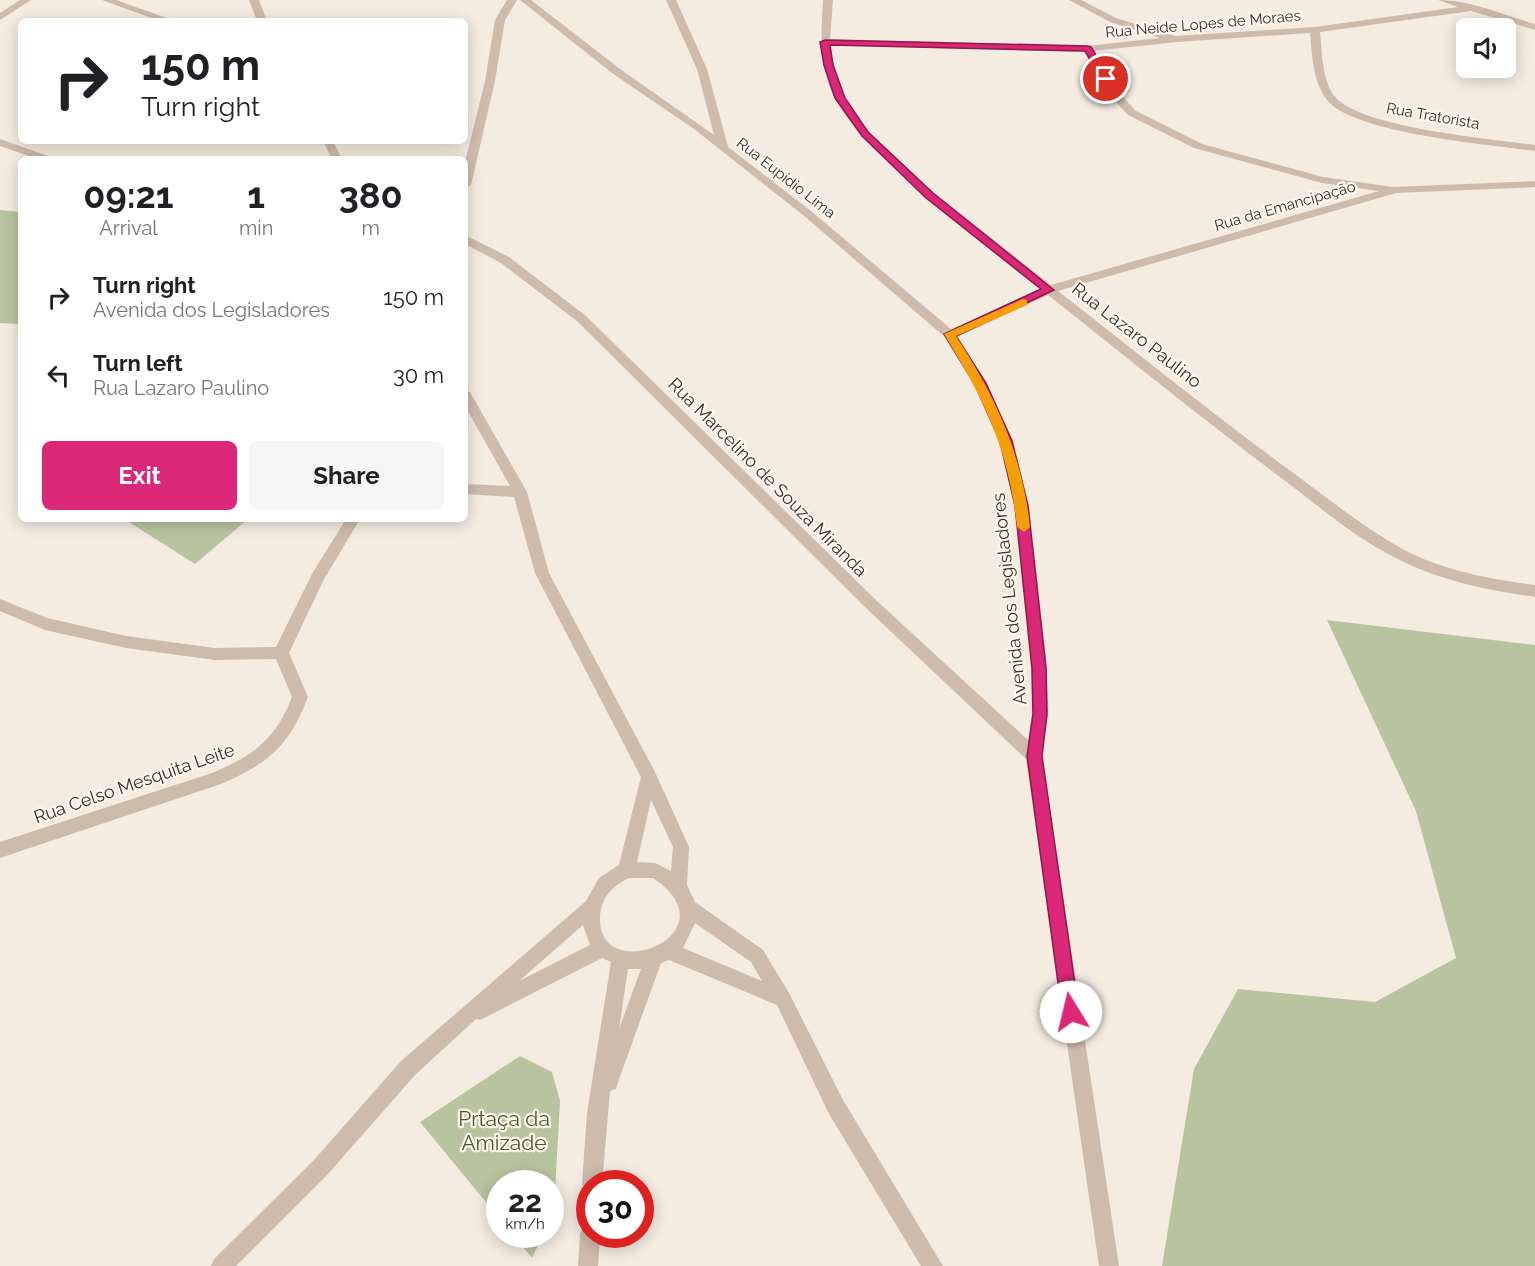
<!DOCTYPE html>
<html lang="en">
<head>
<meta charset="utf-8">
<style>
	body { margin:0; font-family:Raleway,sans-serif; background:#f6f6f6; color:#202124; height:100vh; display:flex; flex-direction:column; font-size:22px; white-space:nowrap }
	* { box-sizing:border-box; margin:0 }
	p { font-size:20px; color:#757577 }
	.icon { flex:none; width:33px; height:33px; fill:none; stroke:currentColor; stroke-width:2; stroke-linecap:round; stroke-linejoin:round }
	.map { position:relative; flex:1; overflow:hidden }
	.drawer { position:absolute; left:18px; top:156px; width:450px; height:366px; display:flex; flex-direction:column; background:#fff; border-radius:9px; box-shadow:0 3px 15px #0003 }
	.drawer>* { flex:none }
	.guide { position:absolute; left:18px; top:18px; width:450px; height:126px; border-radius:9px; box-shadow:0 3px 15px #0003; background:#fff; color:#202124; overflow:hidden }
	.buttons { position:absolute; left:1456px; top:18px; display:grid; gap:12px }
	.buttons a { display:grid; place-items:center; width:60px; height:60px; border-radius:9px; background:#fff; box-shadow:0 3px 15px #0003; font-size:30px }
	.speed { position:absolute; left:486px; top:1170px; display:flex; gap:12px; font-size:30px; font-weight:700; text-align:center }
	.speed>* { display:grid; place-content:center; width:78px; height:78px; border-radius:50%; background:#fff; box-shadow:0 3px 15px #0003; line-height:1 }
	.speed small { font-size:15px; font-weight:400 }
	.speed .limit { border:9px solid #d22; background:#fff; color:#111 }
	.pin { position:absolute; display:grid; place-items:center; width:51px; height:51px; color:#fff; margin:-26px; border:3px solid #fff; border-radius:50%; box-shadow:0 2px 6px #0007 }
	.me { position:absolute; width:66px; margin:-33px; rotate:351deg; stroke-linejoin:round; filter:drop-shadow(0 0 4px #0008) }
	.turn { display:flex; align-items:center; gap:21px; height:126px; padding:0 24px; font-size:27px }
	.turn .icon { width:78px; height:78px; stroke-width:2.5 }
	.turn b { display:block; font-size:42px; line-height:51px }
	.eta { display:flex; justify-content:space-evenly; align-items:center; height:102px; text-align:center }
	.eta b { font-size:36px; font-weight:700; line-height:42px }
	.primary-button { display:flex; gap:12px; margin-top:auto; padding:12px 24px }
	.primary-button a { flex:1; height:69px; border-radius:9px; background:#db2777; color:#fff; font-size:24px; font-weight:700; line-height:69px; text-align:center }
	.primary-button a+a { background:#f6f6f6; color:#202124 }
	ul { padding:0; list-style:none }
	li { display:flex; align-items:center; gap:18px; height:78px; padding:0 24px }
	li div { flex:1 }
	li b { display:block; font-size:22px }
	li em { font-style:normal }
	.map>svg:first-child { display:block }
	.green { fill:#b8c4a0 }
	.lines { fill:none; stroke-linecap:round; stroke-linejoin:round }
	.street { fill:#cdbbac; fill-rule:evenodd }
	.route { fill:#db2777; stroke:#8e194d; stroke-width:1.5 }
	.slow { fill:#f59e0b }
	.labels { text-anchor:middle; dominant-baseline:central; stroke-width:4.5; stroke-linejoin:round; paint-order:stroke }
	.far-street-label { font-size:15px; fill:#3b302b; stroke:#fbf5ee }
	.street-label { font-size:18px; fill:#3b302b; stroke:#fbf5ee }
	.near-park-label { font-size:21px; fill:#4a5a2e; stroke:#fbf5ee }
</style>
</head>
<body>
<div class="map">
<svg width="1535" height="1266" viewBox="0 0 1535 1266">
	<rect width="100%" height="100%" fill="#f4ebe1"/>
	<!-- green -->
	<g class="green">
		<polygon points="0,210 21,212 21,324 0,323"/>
		<polygon points="124,519 248,519 195,564"/>
		<polygon points="1327,620 1535,645 1535,1266 1162,1266 1194,1069 1238,989 1375,1002 1456,958 1416,811"/>
		<polygon points="520,1056 552,1072 560,1101 554,1210 551,1217 550,1184 500,1184 499,1218 420,1122"/>
		<polygon points="513,1235 543,1235 532,1258"/>
	</g>
	<g class="lines">
		<!-- street -->
		<g class="street">
			<polygon points="20,0 31,0 0,20 0,13"/>
			<polygon points="102,0 116,0 175,21 160,21"/>
			<polygon points="249,0 259,0 267,21 257,21"/>
			<polygon points="507,0 517,0 505,20 495,81 471,185 465,188 465,162 485,81 495,20"/>
			<path d="M520 0H531L620 69 714 135 697 69 666 0H676L707 69 728 147 811 211 951 329 1040 289C991 250 941 211 895 168 873 147 850 126 835 99 819 68 821 34 823 0H833L830 39 1087 46 1160 38 1110 22 1069 0H1081L1116 18 1175 36 1315 27 1458 7 1438 0C1471 0 1503 15 1535 24V30L1471 11 1320 32C1322 51 1322 83 1336 98 1365 128 1491 139 1535 145V151C1492 145 1352 133 1327 100 1313 82 1312 55 1310 33L1177 42 1093 51 1121 95 1136 111 1202 144 1323 177 1393 187 1535 181V187L1396 193 1058 291C1135 351 1210 412 1288 469 1326 497 1363 527 1404 550 1445 571 1490 579 1535 585V597C1487 590 1440 581 1396 558 1355 538 1320 507 1284 480 1204 420 1126 357 1048 295L957 337 986 383 1013 441 1029 506 1047 668 1048 714 1042 756 1119 1266H1099L1026 759 867 609 578 322 501 263 465 244V235L509 257 586 316 877 601 1028 740 1032 714 1031 668 1015 506 999 441 974 383 946 338 803 215 694 129 612 73ZM830 45 1084 52 1113 99 1128 115 1194 148 1322 183 1379 191 1051 285 934 193 869 132 845 98 834 65Z"/>
			<polygon points="0,139 51,157 52,159 37,159 0,146"/>
			<polygon points="323,141 333,141 342,159 332,159"/>
			<path d="M465 390 470 392 527 492 549 573 655 772 689 847 687 885 695 902 763 950 789 993 843 1100 943 1266H921L829 1114 777 1005 669 960 661 963 618 1082 616 1089 610 1091 602 1184H590V1193L585 1191 582 1184 587 1113 611 962 602 958 486 1017 480 1020 476 1019 415 1075 328 1174 236 1266H211L214 1259 314 1160 401 1061 586 901 599 878 619 865 641 777 535 573 514 497 465 494V484L510 486 465 406ZM651 800 673 847 671 871 655 863 637 862ZM628 878H653C737 934 597 989 600 917 601 897 612 887 628 878ZM695 923 751 962 762 981 683 948ZM583 925 590 945 519 981ZM628 969H641L619 1029Z"/>
			<path d="M346 519H360L323 581 289 653 308 697C289 746 268 764 221 784L0 858V842L212 773C253 756 276 739 292 697L276 659 215 660 126 648 45 630 0 611V599L47 618 126 636 215 648 276 647 312 574Z"/>
			<polygon points="590,1224 590,1234 600,1234 598,1266 578,1266 580,1234 583,1227"/>
		</g>
	</g>
	<!-- route -->
	<polygon class="route" points="825,40 1088,46 1091,47 1111,79 1103,81 1085,51 830,45 833,65 845,98 868,132 933,193 1054,290 956,336 986,383 1012,441 1028,506 1046,668 1047,714 1042,756 1079,1012 1076,1018 1071,1020 1065,1018 1062,1012 1027,756 1033,714 1032,668 1015,506 1000,441 974,383 944,334 1041,289 926,198 862,136 835,98 824,65 820,42"/>
	<!-- slow -->
	<path class="slow" d="M1023 299 1027 300V305L956 336C996 398 1022 453 1030 527L1024 532 1017 527C1009 450 984 399 944 334Z"/>
	<g class="labels">
		<!-- far-street labels -->
		<g class="far-street-label">
			<text transform="translate(1203 24) rotate(-5)">Rua Neide Lopes de Moraes</text>
			<text transform="translate(1433 116) rotate(10)">Rua Tratorista</text>
			<text transform="translate(786 178) rotate(38)">Rua Eupídio Lima</text>
			<text transform="translate(1285 206) rotate(-16)">Rua da Emancipação</text>
		</g>
		<!-- street labels -->
		<g class="street-label">
			<text transform="translate(1137 335) rotate(38)">Rua Lazaro Paulino</text>
			<text transform="translate(768 477) rotate(45)">Rua Marcelino de Souza Miranda</text>
			<text transform="translate(1009 599) rotate(-96)">Avenida dos Legisladores</text>
			<text transform="translate(134 783) rotate(-19)">Rua Celso Mesquita Leite</text>
		</g>
		<!-- near-park labels -->
		<g class="near-park-label">
			<text x="504" y="1118">Prtaça da<tspan x="504" dy="24">Amizade</tspan></text>
		</g>
	</g>
</svg>
<div class="buttons">
<a><svg class="icon" aria-label="sound" viewBox="0 0 24 24"><path d="M4 9h4l5-4v14l-5-4H4zM17 9q2 3 0 6"/></svg></a>
</div>
<div class="speed"><div>22<small>km/h</small></div><div class="limit">30</div></div>
<div class="pin" style="left:1106px;top:79px;background:#d93025"><svg class="icon" aria-label="arrive" viewBox="0 0 24 24"><path d="M6 21V4h12l-3 4 3 4H6"/></svg></div>
<svg class="me" style="left:1071px;top:1012px" viewBox="-20 -20 40 40"><circle r="19" fill="#fff"/><path d="M0-13L10 11 0 6-10 11z" fill="#db2777"/></svg>
<div class="guide">
<div class="turn"><svg class="icon" aria-label="right" viewBox="0 0 24 24"><path d="M7 20v-9h11M14 6l5 5-5 5"/></svg><div><b>150 m</b>Turn right</div></div>
</div>
<section class="drawer">
<div class="eta">
<div><b>09:21</b><p>Arrival</p></div>
<div><b>1</b><p>min</p></div>
<div><b>380</b><p>m</p></div>
</div>
<ul>
<li><svg class="icon" aria-label="right" viewBox="0 0 24 24"><path d="M7 20v-9h11M14 6l5 5-5 5"/></svg><div><b>Turn right</b><p>Avenida dos Legisladores</p></div><em>150 m</em></li>
<li><svg class="icon" aria-label="left" viewBox="0 0 24 24"><path d="M17 20v-9H6M10 6l-5 5 5 5"/></svg><div><b>Turn left</b><p>Rua Lazaro Paulino</p></div><em>30 m</em></li>
</ul>
<div class="primary-button"><a>Exit</a><a>Share</a></div>
</section>
</div>
</body>
</html>
